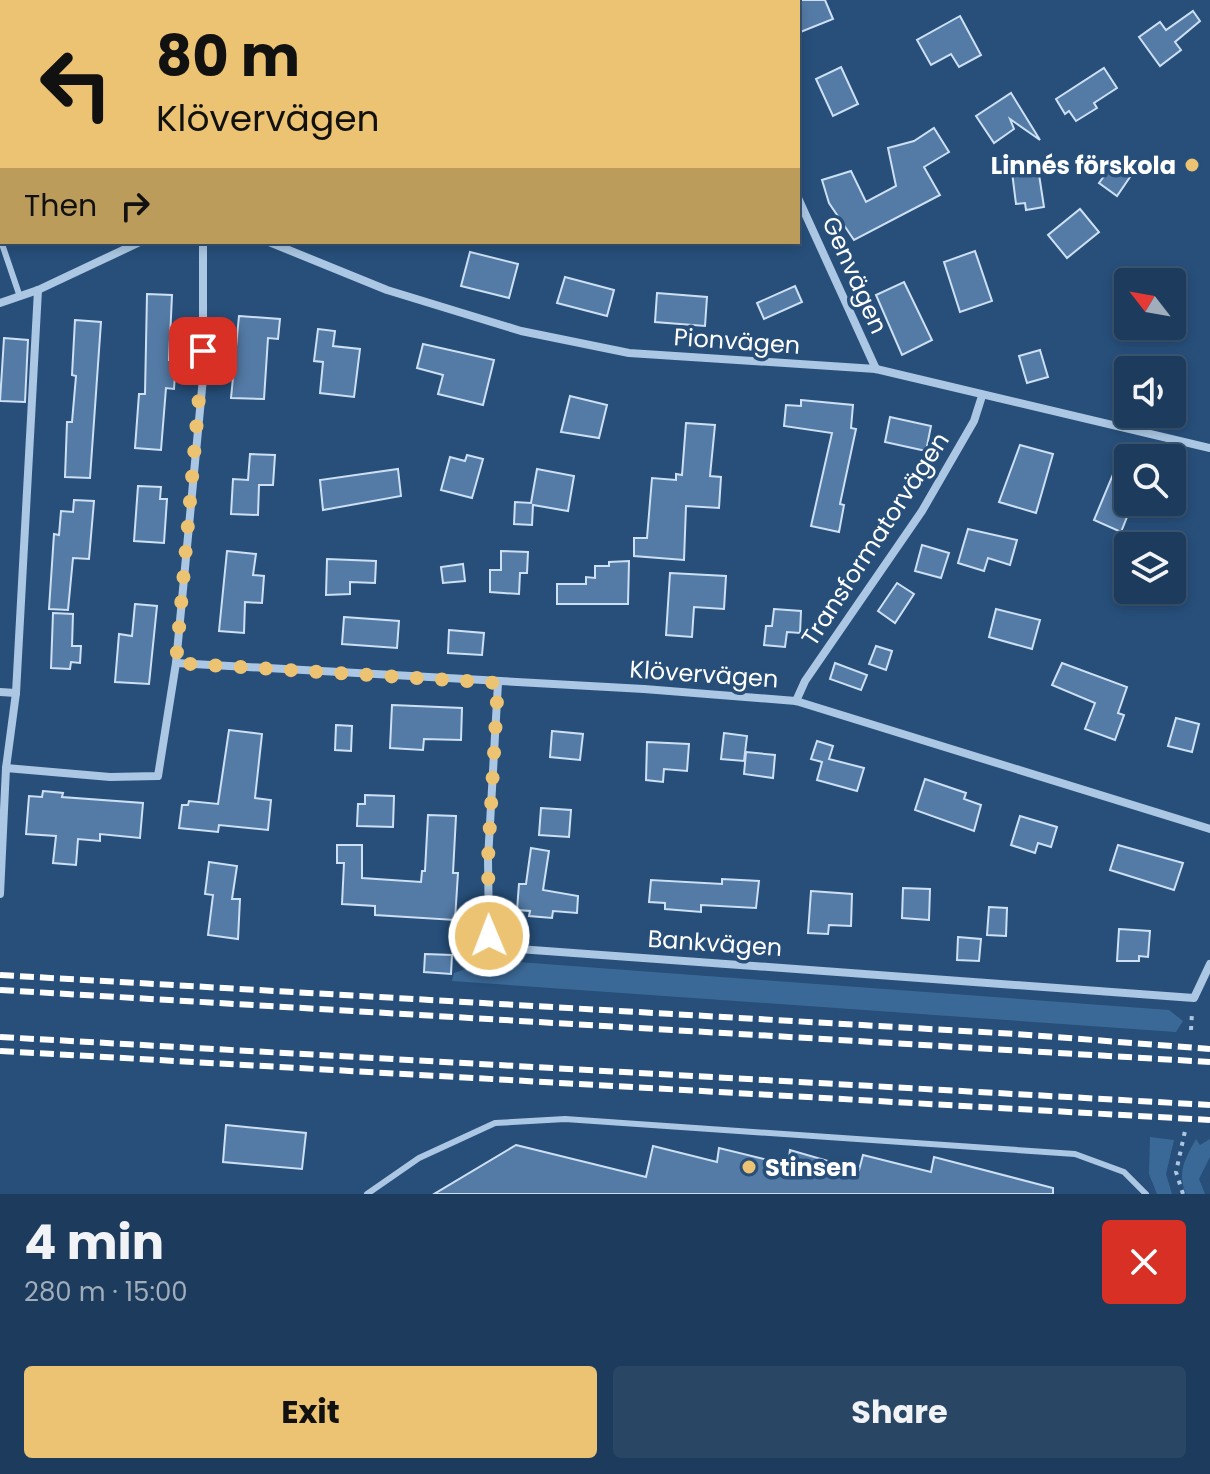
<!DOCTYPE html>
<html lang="en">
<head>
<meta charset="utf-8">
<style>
	body { margin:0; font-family:Poppins,sans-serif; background:#2a4665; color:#f1f3f6; height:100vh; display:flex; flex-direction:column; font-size:30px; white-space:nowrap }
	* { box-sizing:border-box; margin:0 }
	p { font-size:26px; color:#a0adbb }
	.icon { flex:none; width:44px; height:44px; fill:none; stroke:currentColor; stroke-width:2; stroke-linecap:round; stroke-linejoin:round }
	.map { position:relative; height:1194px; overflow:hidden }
	.side { display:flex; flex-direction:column; background:#1d3b5c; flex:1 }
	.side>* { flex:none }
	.banner { position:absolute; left:0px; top:0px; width:800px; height:244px; box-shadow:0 4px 12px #0003,0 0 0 2px #3b5572; background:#ebc372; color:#111; overflow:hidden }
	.needle { width:52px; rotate:301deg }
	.controls { position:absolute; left:1114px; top:268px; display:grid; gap:16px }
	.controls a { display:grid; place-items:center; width:72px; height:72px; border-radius:8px; background:#1d3b5c; box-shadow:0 4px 12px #0003,0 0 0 2px #3b5572; font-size:40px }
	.pin { position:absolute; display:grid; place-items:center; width:68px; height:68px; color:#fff; margin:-34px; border-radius:16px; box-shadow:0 4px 12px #0006 }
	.me { position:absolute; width:88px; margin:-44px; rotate:359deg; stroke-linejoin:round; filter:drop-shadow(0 0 6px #0008) }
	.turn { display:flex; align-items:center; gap:28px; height:168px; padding:0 24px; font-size:36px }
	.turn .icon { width:104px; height:104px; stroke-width:2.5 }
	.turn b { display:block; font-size:56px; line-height:68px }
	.then { display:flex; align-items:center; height:76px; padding:0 24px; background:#0003; gap:16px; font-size:30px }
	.round { display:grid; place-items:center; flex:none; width:84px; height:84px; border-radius:8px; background:#2a4665 }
	.head { display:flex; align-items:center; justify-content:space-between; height:136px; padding:0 24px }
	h1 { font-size:48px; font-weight:700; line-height:60px }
	.action { display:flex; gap:16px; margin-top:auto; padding:16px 24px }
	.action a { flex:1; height:92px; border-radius:8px; background:#ebc372; color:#111; font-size:32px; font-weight:700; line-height:92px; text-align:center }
	.action a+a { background:#2a4665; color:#f1f3f6 }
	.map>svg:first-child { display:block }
	.green { fill:#3b6997 }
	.building { fill:#547ba6; stroke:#cde0f3; stroke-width:2 }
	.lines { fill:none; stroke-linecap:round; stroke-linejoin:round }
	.path { stroke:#abc7e3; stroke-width:4; stroke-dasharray:4 6; stroke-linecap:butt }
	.service { stroke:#abc7e3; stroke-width:6 }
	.minor { stroke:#abc7e3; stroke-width:8 }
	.rail { stroke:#fff; stroke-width:6; stroke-dasharray:14 6; stroke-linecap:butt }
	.route { stroke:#ebc372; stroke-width:14; stroke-dasharray:0 25.2 }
	.poi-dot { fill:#ebc372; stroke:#274f7a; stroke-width:3 }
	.labels { text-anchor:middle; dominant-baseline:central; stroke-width:7; stroke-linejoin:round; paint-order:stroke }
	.poi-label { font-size:24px; font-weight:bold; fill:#fff; stroke:#274f7a; text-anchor:end }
	.street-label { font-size:24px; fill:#fff; stroke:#274f7a }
</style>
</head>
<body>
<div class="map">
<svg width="1210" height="1194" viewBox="0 0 1210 1194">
	<rect width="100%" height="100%" fill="#274f7a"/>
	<!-- green -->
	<g class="green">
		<polygon points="491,960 1169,1010 1183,1021 1176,1032 452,981 454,973"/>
		<polygon points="1150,1137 1174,1140 1166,1174 1172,1194 1157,1194 1149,1174"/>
		<path d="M1196 1139 1200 1145 1210 1139V1157L1199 1179 1205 1194H1186C1177 1172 1185 1159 1196 1139Z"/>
	</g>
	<!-- building -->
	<g class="building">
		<polygon points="798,0 825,0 833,19 798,33"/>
		<polygon points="1193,11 1200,21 1175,42 1181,50 1160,66 1139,37 1160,22 1166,30"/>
		<polygon points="960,16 981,55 959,67 951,54 931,65 917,40"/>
		<polygon points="841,67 858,104 833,116 816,79"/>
		<polygon points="1104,68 1117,88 1094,103 1097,108 1076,121 1069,111 1065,114 1056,99"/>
		<polygon points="1011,93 1040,140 1010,119 1014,129 994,143 976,116"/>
		<polygon points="934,128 949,152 924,167 940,195 854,240 829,203 822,180 851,171 866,202 896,186 888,148 914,141"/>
		<polygon points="1113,164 1130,177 1117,196 1099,183"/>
		<polygon points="1038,168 1044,207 1026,210 1025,203 1016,204 1012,172"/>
		<polygon points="1080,209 1099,232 1067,258 1048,235"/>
		<polygon points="975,251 992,301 960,312 944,262"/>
		<polygon points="470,252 518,264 509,298 461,286"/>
		<polygon points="565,277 614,290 607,316 557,303"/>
		<polygon points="904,282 932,340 902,355 876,295"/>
		<polygon points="795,286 802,302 764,319 757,303"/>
		<polygon points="657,293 707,297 705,326 655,322"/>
		<polygon points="147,294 172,295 169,360 176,360 174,389 166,388 161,450 135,448 139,394 145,394"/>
		<polygon points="239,316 280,319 278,339 268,338 264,399 231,398"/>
		<polygon points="75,320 101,322 90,478 65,477 67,422 72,422 76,376 72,375"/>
		<polygon points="318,329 335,331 333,346 360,349 354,397 320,393 323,362 314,361"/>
		<polygon points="4,338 28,340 25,402 0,401"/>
		<polygon points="423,344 494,360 483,405 438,394 443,375 417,368"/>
		<polygon points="1040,350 1048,377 1027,383 1019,356"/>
		<polygon points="570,396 607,405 599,438 561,432"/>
		<polygon points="801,400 853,405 851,428 856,429 840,504 844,505 839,532 811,526 832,433 784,426 786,405 801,406"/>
		<polygon points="890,417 931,426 926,451 885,442"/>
		<polygon points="686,423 715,425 710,476 721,477 719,508 686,506 684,560 634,556 634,538 647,538 652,478 676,480 676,474 682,475"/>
		<polygon points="1020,445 1053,454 1036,513 999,502"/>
		<polygon points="250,454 275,455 273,485 259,485 258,515 231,514 233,479 248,480"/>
		<polygon points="467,455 483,459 472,498 441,490 450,457 465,461"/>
		<polygon points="398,469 401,496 323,510 320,480"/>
		<polygon points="537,469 574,476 568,511 533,505 532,525 514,524 515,502 531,503"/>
		<polygon points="1114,472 1128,478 1128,502 1133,502 1121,532 1094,520"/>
		<polygon points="138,486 161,487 160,499 167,499 164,543 134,541"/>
		<polygon points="74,500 94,501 89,559 73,558 68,610 49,609 54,534 59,535 61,511 73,512"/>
		<polygon points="968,529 1017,540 1010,565 988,558 984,571 958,563"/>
		<polygon points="922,545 949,553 941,578 915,571"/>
		<polygon points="227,551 256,554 253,575 264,576 262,603 245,602 244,633 219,631"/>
		<polygon points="501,551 528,552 527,573 520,573 519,594 490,592 490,570 501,570"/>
		<polygon points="327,559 376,561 375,583 350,582 350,594 326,595"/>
		<polygon points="629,561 628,604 557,604 557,584 586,584 586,577 595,578 595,566 609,566 609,562"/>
		<polygon points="463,564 465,581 443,583 441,567"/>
		<polygon points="670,573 726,576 724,609 694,607 692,637 666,635"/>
		<polygon points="897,583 914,594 895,623 878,611"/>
		<polygon points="135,604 157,606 149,684 115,682 119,634 132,636"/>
		<polygon points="774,609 801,611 800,633 787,632 785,647 764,645 766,626 772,626"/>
		<polygon points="996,609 1040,620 1032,649 989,637"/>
		<polygon points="53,613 73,614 72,646 81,646 80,663 71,662 70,669 51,668"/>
		<polygon points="344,617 399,621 397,648 342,644"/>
		<polygon points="449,630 484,633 482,655 448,653"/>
		<polygon points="876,646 892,651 886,670 869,664"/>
		<polygon points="835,663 867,675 861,690 830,679"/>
		<polygon points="1062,663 1127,687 1118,713 1124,715 1115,740 1085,729 1095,703 1052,685"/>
		<polygon points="392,705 462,708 461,740 424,739 423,750 390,748"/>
		<polygon points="1176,718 1199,724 1192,752 1168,746"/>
		<polygon points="336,725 352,726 351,751 335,750"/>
		<polygon points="229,730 262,734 255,798 271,800 268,830 219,825 218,832 179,828 182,805 188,805 189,801 218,804"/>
		<polygon points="552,731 583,734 580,760 550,757"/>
		<polygon points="724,733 747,736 744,761 721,759"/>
		<polygon points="817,741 833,746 829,759 864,768 857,791 817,780 822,762 811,759"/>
		<polygon points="647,742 689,744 687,771 664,769 663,782 646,780"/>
		<polygon points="746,752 775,755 773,778 744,774"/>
		<polygon points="925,779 966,793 964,799 981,805 974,831 915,810"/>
		<polygon points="43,791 63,793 62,797 143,803 140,838 100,834 100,841 78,839 76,865 53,863 56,836 26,834 29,796 42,797"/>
		<polygon points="365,795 394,796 393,827 357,826 358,804 365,804"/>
		<polygon points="541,808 571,810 569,837 539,835"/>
		<polygon points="428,815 456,816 453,873 458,873 455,920 375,915 375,906 342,904 344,863 337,863 337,845 362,845 362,878 421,882 422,871 425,871"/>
		<polygon points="1020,816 1057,827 1051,847 1038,843 1035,853 1011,845"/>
		<polygon points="1118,845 1183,863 1174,890 1110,870"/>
		<polygon points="531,848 549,851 543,890 578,896 577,913 553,911 552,918 529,916 530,911 517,910 519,884 526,884"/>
		<polygon points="209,862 237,866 232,899 240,899 238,939 208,935 213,895 205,894"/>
		<polygon points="722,879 759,881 756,908 701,905 701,912 665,909 665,903 649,902 651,880 722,884"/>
		<polygon points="903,888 930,889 929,920 902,918"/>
		<polygon points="811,891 852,894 851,926 829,925 828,934 808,933"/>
		<polygon points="989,907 1007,908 1006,936 987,935"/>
		<polygon points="1119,929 1150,931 1148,957 1139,956 1139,961 1117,961"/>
		<polygon points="958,937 981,939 979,961 957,960"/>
		<polygon points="425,954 452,955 451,974 424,972"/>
		<polygon points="226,1125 306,1133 302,1169 223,1162"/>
		<polygon points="516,1145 646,1177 653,1146 717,1162 719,1148 788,1165 790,1150 859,1170 863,1155 931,1172 934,1157 1053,1188 1053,1194 434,1194"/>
	</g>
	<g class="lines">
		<!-- path -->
		<g class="path">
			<polyline points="301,0 301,2"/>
			<polyline points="413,0 414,2"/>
			<polyline points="82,2 88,0"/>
			<polyline points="0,24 2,24"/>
			<polyline points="1191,1030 1192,1012"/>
			<polyline points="1183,1194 1176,1172 1185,1131"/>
		</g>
		<!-- service -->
		<g class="service">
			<polyline points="434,0 435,2"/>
			<polyline points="0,140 2,139"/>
			<polyline points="0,238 19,294"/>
			<polyline points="367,1194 419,1158 495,1123 565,1119 1075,1154 1124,1172 1146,1194"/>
		</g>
		<!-- minor -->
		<g class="minor">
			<polyline points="199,0 200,2"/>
			<polyline points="704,0 705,2"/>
			<polyline points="694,2 698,0"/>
			<polyline points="798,198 876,369"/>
			<polyline points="269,242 387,290 521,331 629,353 876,369 1210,448"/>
			<polyline points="0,303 38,290 140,242"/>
			<polyline points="176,663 644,689 796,701 1210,829"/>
			<polyline points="498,683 488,859 489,936 506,948 1194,998 1210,964"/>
			<polyline points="0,692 16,693"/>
			<polyline points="796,701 805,681 922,511 974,421 982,396"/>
			<polyline points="6,768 110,777 158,776 176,663 203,378 203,242"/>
			<polyline points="0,894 6,768 16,693 38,290"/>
		</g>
		<!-- rail -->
		<g class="rail">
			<polyline points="0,975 1016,1034 1210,1049"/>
			<polyline points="0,990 1210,1062"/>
			<polyline points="0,1037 1210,1105"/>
			<polyline points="0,1051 1210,1120"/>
		</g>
	</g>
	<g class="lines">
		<!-- route -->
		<polyline class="route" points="203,351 176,663 498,683 488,859 489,936"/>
	</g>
	<!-- markers -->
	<g class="poi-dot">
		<circle cx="1192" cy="165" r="8"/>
		<circle cx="749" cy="1167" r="8"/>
	</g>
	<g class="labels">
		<!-- poi labels -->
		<g class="poi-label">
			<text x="1176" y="165">Linnés förskola</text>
			<text x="765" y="1167" text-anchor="start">Stinsen</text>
		</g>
		<!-- street labels -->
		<g class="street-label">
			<text transform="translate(855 275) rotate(66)">Genvägen</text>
			<text transform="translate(737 341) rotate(4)">Pionvägen</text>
			<text transform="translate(875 539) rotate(-57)">Transformatorvägen</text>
			<text transform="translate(704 674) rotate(4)">Klövervägen</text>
			<text transform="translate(715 943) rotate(4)">Bankvägen</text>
		</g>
	</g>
</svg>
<div class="controls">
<a><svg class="needle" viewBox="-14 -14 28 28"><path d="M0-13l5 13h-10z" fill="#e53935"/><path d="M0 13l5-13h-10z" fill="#a0adbb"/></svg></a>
<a><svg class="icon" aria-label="sound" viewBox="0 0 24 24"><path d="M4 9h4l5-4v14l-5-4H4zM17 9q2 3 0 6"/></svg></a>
<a><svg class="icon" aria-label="search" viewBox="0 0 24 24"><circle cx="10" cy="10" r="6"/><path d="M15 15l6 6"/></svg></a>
<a><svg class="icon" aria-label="layers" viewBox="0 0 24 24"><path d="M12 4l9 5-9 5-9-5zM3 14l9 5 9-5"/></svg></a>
</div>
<div class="pin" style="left:203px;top:351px;background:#d93025"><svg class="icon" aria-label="arrive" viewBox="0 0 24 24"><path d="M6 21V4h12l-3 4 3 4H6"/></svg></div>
<svg class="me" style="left:489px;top:936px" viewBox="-20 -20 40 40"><circle r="17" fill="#ebc372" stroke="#fff" stroke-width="3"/><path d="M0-11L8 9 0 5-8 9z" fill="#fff"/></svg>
<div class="banner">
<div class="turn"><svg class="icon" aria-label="left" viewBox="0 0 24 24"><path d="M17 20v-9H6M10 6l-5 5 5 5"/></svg><div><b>80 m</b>Klövervägen</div></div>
<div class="then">Then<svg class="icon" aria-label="right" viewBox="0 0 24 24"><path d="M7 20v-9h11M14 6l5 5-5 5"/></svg></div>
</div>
</div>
<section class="side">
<div class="head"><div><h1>4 min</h1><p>280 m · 15:00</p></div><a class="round" style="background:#d93025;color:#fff"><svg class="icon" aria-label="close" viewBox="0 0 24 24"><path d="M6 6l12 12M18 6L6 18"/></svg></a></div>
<div class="action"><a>Exit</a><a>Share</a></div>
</section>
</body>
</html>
